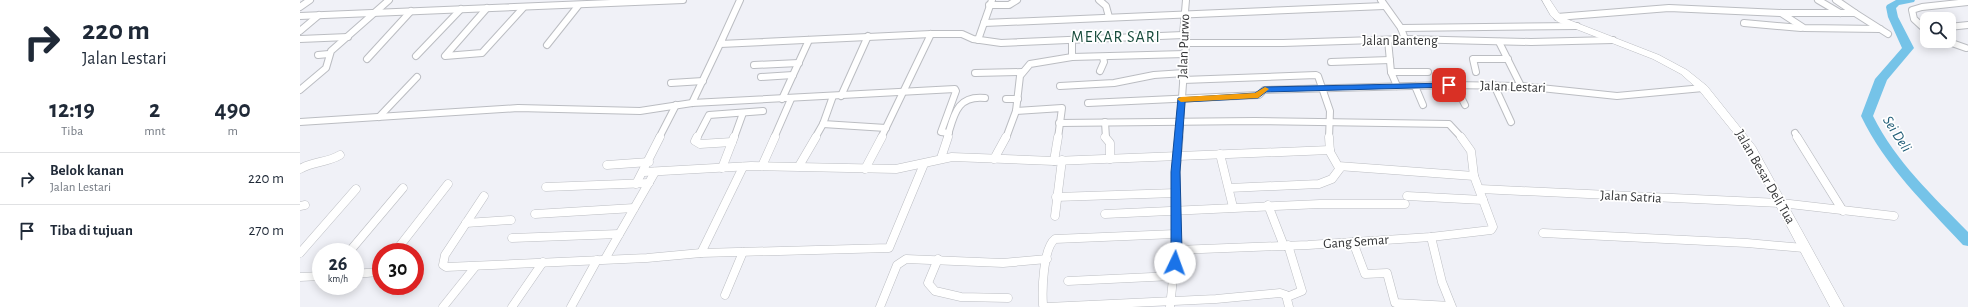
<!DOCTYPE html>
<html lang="id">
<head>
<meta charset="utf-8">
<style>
	body { margin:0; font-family:"Alegreya Sans",sans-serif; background:#f6f6f7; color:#1f2937; height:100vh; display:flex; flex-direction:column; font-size:15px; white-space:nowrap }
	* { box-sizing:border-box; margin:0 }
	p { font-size:13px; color:#747a83 }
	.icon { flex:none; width:22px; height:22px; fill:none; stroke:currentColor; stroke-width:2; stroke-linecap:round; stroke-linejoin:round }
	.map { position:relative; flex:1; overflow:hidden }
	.sheet { display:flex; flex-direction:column; background:#fff; width:300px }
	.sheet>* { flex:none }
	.guide { background:#fff; color:#1f2937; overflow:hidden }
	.tools { position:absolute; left:1620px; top:12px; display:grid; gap:8px }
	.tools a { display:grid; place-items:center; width:36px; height:36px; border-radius:8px; background:#fff; box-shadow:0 2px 10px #0003; font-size:20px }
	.speed { position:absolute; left:12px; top:243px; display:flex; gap:8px; font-size:20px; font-weight:700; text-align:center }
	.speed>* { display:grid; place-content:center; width:52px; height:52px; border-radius:50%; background:#fff; box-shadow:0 2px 10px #0003; line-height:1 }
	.speed small { font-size:10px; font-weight:400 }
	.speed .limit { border:6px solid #d22; background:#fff; color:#111 }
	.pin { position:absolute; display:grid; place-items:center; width:34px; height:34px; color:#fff; margin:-17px; border-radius:8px; box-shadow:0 2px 6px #0006 }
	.me { position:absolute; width:44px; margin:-22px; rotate:3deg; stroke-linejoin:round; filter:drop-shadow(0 0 3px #0008) }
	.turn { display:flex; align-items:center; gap:14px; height:84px; padding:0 16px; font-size:18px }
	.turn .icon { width:52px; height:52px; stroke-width:2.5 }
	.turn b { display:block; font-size:28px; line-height:34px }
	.eta { display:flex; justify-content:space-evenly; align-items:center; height:68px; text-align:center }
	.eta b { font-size:24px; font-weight:700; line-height:28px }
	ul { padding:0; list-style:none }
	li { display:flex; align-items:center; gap:12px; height:52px; padding:0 16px; border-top:1px solid #e0e1e3 }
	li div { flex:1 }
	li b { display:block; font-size:15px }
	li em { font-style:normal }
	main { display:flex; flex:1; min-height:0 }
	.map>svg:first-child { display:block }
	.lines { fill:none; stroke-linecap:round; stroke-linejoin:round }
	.river { fill:#75c3e8; fill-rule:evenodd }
	.street-far1-casing { stroke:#bbbdc2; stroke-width:8 }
	.street-casing { stroke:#bbbdc2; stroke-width:9 }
	.primary-casing { stroke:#bbbdc2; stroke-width:1 }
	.street-far1 { stroke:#fff; stroke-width:6 }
	.street { stroke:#fff; stroke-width:8 }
	.primary { fill:#fff; fill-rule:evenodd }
	.route { fill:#1a73e8; stroke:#114b97 }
	.slow { fill:#f59e0b }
	.labels { text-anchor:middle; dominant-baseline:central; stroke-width:3.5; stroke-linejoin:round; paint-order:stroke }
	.street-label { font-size:14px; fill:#353638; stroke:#fff }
	.water-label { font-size:15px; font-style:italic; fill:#225e78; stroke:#fff }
	.quarter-label { font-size:16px; letter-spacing:1px; fill:#184b3c; stroke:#fff }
</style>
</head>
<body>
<main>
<section class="sheet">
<div class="guide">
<div class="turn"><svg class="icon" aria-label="right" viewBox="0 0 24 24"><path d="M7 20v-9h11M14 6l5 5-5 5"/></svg><div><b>220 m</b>Jalan Lestari</div></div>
</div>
<div class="eta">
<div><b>12:19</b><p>Tiba</p></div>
<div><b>2</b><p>mnt</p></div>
<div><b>490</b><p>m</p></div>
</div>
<ul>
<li><svg class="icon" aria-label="right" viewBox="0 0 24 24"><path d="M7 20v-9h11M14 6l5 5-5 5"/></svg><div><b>Belok kanan</b><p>Jalan Lestari</p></div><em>220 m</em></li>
<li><svg class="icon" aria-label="arrive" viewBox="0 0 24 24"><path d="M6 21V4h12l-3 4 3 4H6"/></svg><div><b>Tiba di tujuan</b></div><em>270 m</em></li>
</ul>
</section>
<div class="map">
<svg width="1668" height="307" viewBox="0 0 1668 307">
	<rect width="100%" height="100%" fill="#f0f1f7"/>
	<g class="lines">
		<!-- river -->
		<path class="river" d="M1596 0H1615L1614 2 1599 5 1596 8 1598 17 1614 48 1587 80 1573 116C1596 162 1633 196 1668 232V246L1663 245C1625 204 1585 166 1561 116L1575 79 1602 48 1588 17 1586 7 1587 5Z"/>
		<!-- street-far1 casing -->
		<g class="street-far1-casing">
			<g id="street-far1">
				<polyline points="440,0 420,44 631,34 662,34 673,39 701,43 883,35"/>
				<polyline points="799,0 806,6 809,17"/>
				<polyline points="1081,0 1101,28 1105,39"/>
				<polyline points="1518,0 1540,13"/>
				<polyline points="689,5 709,5 717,0"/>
				<polyline points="0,7 10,0"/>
				<polyline points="187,8 145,56 182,53 223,8"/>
				<polyline points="1481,13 1504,28 1580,29"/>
				<polyline points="1555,13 1588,34"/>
				<polyline points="0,16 383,0"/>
				<polyline points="1257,17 1369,8 1480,13 1555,13 1536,0"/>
				<polyline points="684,23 1084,6"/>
				<polyline points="1444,23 1501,28"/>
				<polyline points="1649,27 1668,25"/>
				<polyline points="1101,28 1277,26"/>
				<polyline points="0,31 19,15"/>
				<polyline points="1627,31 1614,19 1612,10 1622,7 1668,2"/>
				<polyline points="0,39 48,37"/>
				<polyline points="678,40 692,0"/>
				<polyline points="1088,40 1091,72 1097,86"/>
				<polyline points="772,41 772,57"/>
				<polyline points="1646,41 1666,48"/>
				<polyline points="1199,42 1221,86"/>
				<polyline points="886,43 983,43 1105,39 1231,42 1313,40"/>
				<polyline points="247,45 278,6"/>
				<polyline points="18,55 29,54"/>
				<polyline points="116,56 161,9"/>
				<polyline points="67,59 111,11"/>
				<polyline points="1031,62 1090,60"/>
				<polyline points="454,65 499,63"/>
				<polyline points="800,71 804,62 803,57"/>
				<polyline points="1091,72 1128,72"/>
				<polyline points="1176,72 1173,59 1208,59"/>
				<polyline points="675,73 722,72"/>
				<polyline points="461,77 493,75"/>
				<polyline points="883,80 1016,75 1018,76 1030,111 1029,138"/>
				<polyline points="371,83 403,81"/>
				<polyline points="1155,85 1165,105"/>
				<polyline points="1194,85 1211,122"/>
				<polyline points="760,86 814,83 854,75 884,73"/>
				<polyline points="1115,86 1123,105"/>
				<polyline points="0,90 26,68 31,51 89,0"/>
				<polyline points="541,96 568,36"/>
				<polyline points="482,99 509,40"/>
				<polyline points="706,99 718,99"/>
				<polyline points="392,103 420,44"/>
				<polyline points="788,103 959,95 964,90 1149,85 1221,86 1317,96 1403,88"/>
				<polyline points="716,111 762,108 758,138"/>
				<polyline points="79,117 117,77"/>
				<polyline points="0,122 218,108 340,111 392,103 655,89 656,91 641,132 649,133"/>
				<polyline points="805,122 806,138"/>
				<polyline points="759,123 955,121 1149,124 1162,138"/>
				<polyline points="523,124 586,128"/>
				<polyline points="1495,133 1498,138"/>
				<polyline points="359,138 376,105"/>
				<polyline points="397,138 409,115 463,111"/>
				<polyline points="434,138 443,113"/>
				<polyline points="474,138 491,99"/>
				<polyline points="515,138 523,124 533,96"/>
				<polyline points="581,138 631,34"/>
				<path d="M647 138C654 116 656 95 685 98"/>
				<polyline points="706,138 716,111 720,76 730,64 772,57 885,54"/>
				<polyline points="879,138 886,43 883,35 886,0"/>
			</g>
		</g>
		<!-- street casing -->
		<g class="street-casing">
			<g id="street">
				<polyline points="397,137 395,141 400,144 432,142"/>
				<polyline points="805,137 810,143 810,159"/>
				<polyline points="1029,137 1030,152 1038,166 1174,176"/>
				<polyline points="1497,137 1543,211"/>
				<polyline points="920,154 933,207"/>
				<polyline points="641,158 648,137"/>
				<polyline points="694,159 706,137"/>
				<polyline points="754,161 758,137"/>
				<polyline points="307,165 349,162"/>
				<polyline points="462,166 475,137"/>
				<polyline points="499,166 516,137"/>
				<polyline points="422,168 434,137"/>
				<path d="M0 169C13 161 27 163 40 155"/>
				<polyline points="565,169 582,137"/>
				<polyline points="344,172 451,166 596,169 652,157 754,161 1030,150"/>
				<polyline points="336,184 360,137"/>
				<polyline points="246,187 349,183"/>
				<polyline points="929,188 1019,184 1032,179 1041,167"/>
				<polyline points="1180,189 1481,203 1594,216"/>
				<polyline points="184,196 145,255 143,265 146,267 347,258 401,253 589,248 624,164"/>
				<polyline points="1107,196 1183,200"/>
				<polyline points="756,197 876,193"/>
				<polyline points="968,205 984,246"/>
				<polyline points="0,206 5,205"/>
				<polyline points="235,214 334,208"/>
				<polyline points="805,214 1020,204 1105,204"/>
				<polyline points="755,216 762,160"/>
				<polyline points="166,223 211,220"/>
				<polyline points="1243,233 1447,243 1504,248"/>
				<path d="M875 234 755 239C743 248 742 290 743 305L747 307 916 299 980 293 986 295 989 307"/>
				<polyline points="1131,237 1142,282 1152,307"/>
				<polyline points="212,238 319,234"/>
				<polyline points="1053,242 1065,274 1087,273 1095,303 1151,306"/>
				<polyline points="876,250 1008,245 1131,237 1191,230 1193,227 1174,176 1171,151 1161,137"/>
				<polyline points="49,252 103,188"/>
				<polyline points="95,252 148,184"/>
				<polyline points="0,253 56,189"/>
				<polyline points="401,253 443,167"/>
				<polyline points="305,259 355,172"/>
				<polyline points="638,259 628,283 635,291 661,297 708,298"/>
				<polyline points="55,274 78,272 81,270"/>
				<polyline points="0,277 21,276"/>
				<polyline points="768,281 873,276"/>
				<polyline points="425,295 443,252"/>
				<polyline points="987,297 1002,291 988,245"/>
				<polyline points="143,307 175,267"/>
				<polyline points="212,307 243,262"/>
				<polyline points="271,307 297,260"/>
				<polyline points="580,307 597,265 606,259 703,263 747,259"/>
				<polyline points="870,307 876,250 876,172 879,137"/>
			</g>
		</g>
		<!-- primary casing -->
		<g class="primary-casing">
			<polygon id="primary" points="1242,0 1250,0 1258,12 1264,18 1359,55 1387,70 1407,86 1455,146 1544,307 1530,307 1445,147 1399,90 1381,74 1353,59 1258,22 1251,16"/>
		</g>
		<!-- street-far1 -->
		<use href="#street-far1" class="street-far1"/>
		<!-- street -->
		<use href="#street" class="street"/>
		<!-- primary -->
		<use href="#primary" class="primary"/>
	</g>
	<!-- route -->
	<polygon class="route" points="1149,83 1153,85 1152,87 966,92 958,98 885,102 880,172 882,250 878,266 871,266 869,263 871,250 871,172 878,98 955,93 964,87"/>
	<!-- slow -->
	<polygon class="slow" points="965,87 969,89 958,98 881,102 877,99 881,97 955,93"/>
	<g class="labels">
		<!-- street labels -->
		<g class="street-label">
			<text x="1100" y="41">Jalan Banteng</text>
			<text transform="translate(884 46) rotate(-88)">Jalan Purwo</text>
			<text transform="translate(1213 87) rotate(2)">Jalan Lestari</text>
			<text transform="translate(1465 177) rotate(60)">Jalan Besar Deli Tua</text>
			<text transform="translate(1331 197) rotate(3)">Jalan Satria</text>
			<text transform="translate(1056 242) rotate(-4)">Gang Semar</text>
		</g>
		<!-- water labels -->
		<g class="water-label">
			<text transform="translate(1597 134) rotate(57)">Sei Deli</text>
		</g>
		<!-- quarter labels -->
		<g class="quarter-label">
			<text x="816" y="37">MEKAR SARI</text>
		</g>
	</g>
</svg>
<div class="tools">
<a><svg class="icon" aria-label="search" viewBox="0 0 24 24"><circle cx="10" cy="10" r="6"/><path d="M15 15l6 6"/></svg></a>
</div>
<div class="speed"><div>26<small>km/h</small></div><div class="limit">30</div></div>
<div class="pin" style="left:1149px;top:85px;background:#d93025"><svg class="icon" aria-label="arrive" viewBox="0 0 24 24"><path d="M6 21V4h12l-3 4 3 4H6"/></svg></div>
<svg class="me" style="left:875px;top:263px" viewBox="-20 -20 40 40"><circle r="19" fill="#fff"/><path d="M0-13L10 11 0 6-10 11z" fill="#1a73e8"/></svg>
</div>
</main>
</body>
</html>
